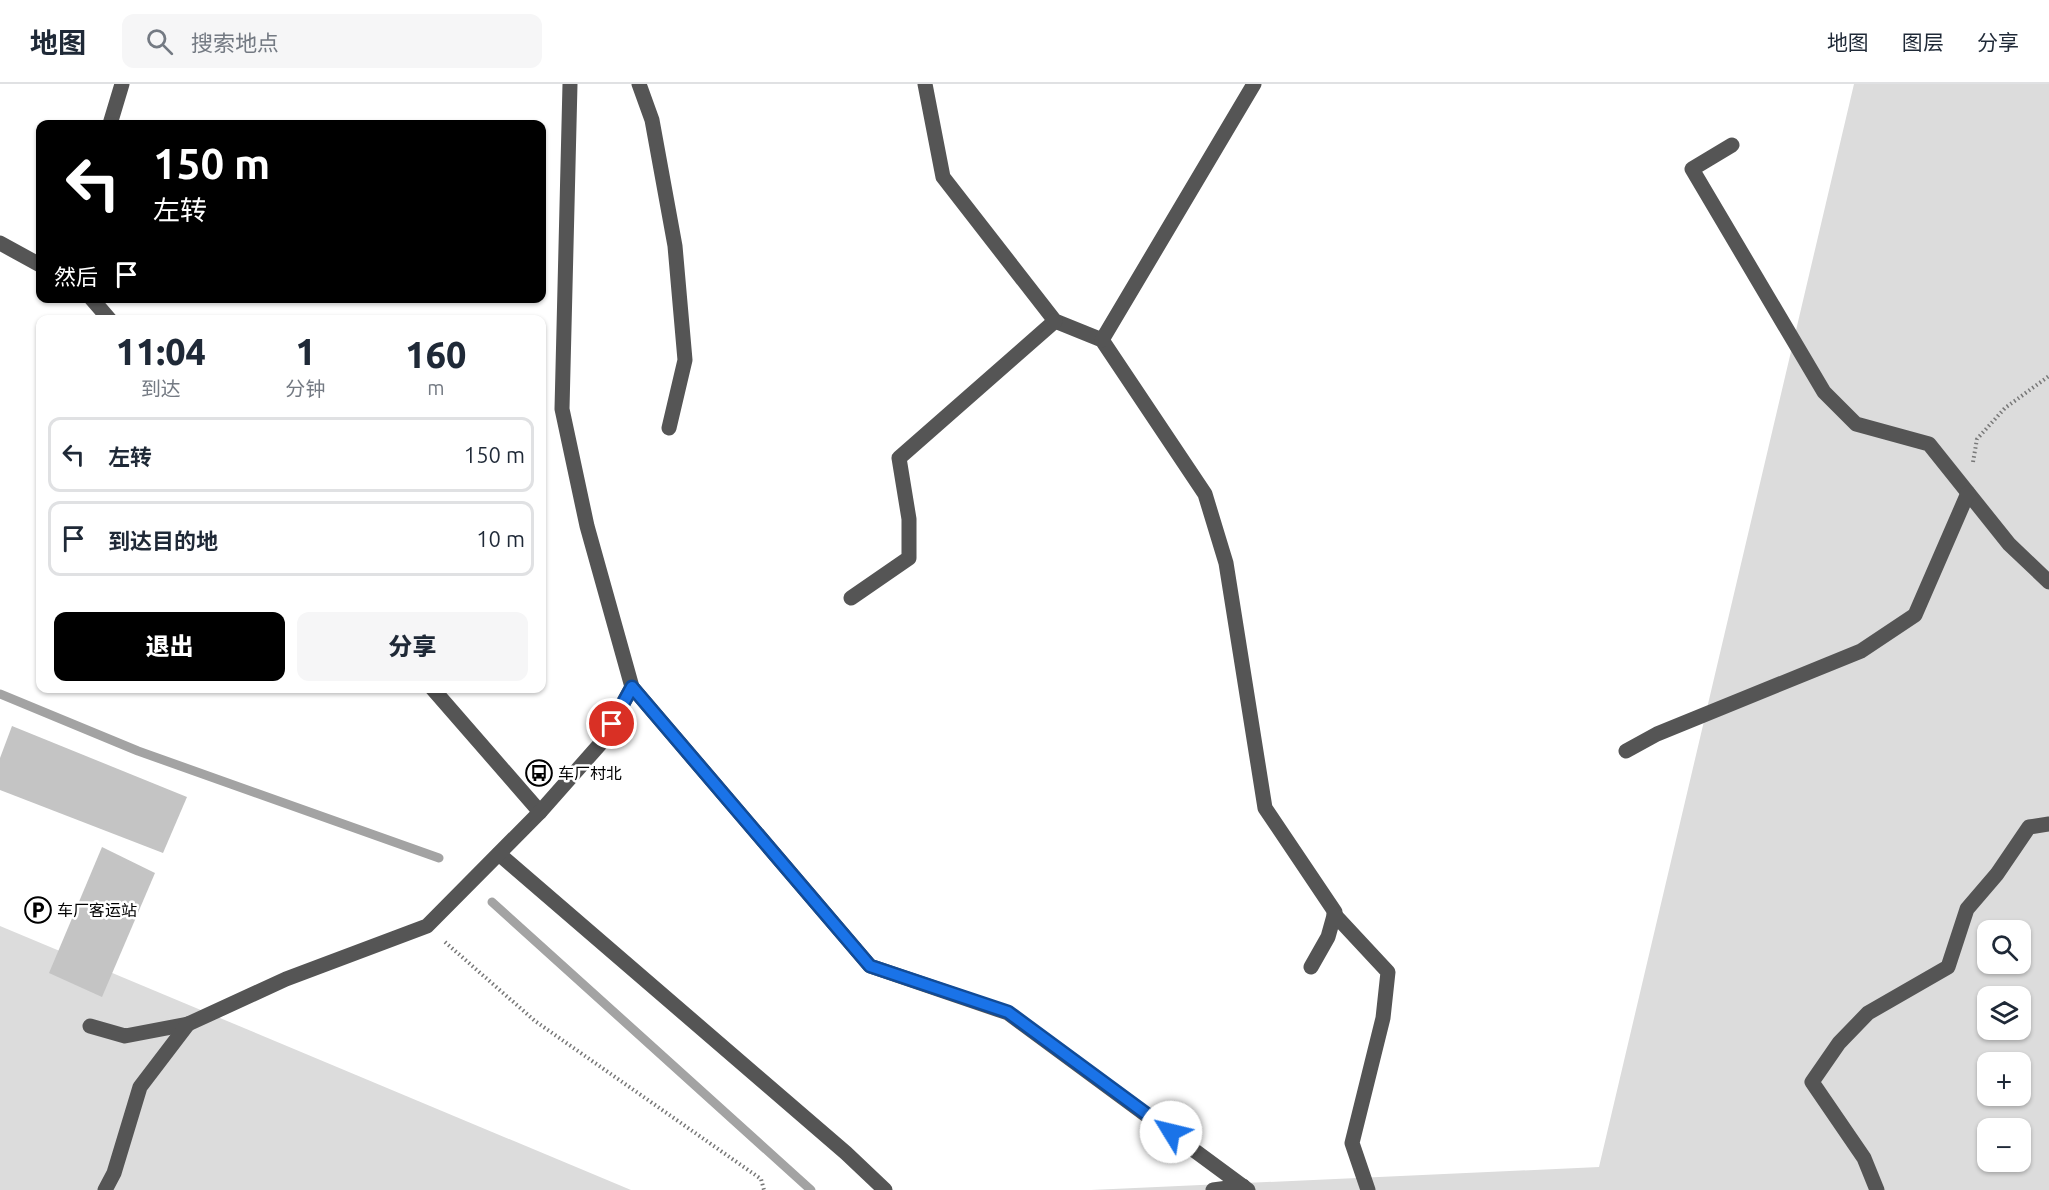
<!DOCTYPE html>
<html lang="zh">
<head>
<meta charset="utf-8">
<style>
	body { margin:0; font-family:Ubuntu,"Noto Sans SC",sans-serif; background:#f6f6f7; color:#1f2937; height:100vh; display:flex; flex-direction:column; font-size:22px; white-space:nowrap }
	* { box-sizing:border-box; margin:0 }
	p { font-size:20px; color:#747a83 }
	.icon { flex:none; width:33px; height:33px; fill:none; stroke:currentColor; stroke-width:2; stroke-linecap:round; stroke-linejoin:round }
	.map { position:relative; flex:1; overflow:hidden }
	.drawer { position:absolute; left:36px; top:231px; width:510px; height:378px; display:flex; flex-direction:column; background:#fff; border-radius:12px; box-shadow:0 2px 4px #0004 }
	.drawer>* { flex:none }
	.hud { position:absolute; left:36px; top:36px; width:510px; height:183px; border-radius:12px; box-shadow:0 2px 4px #0004; background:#000; color:#fff; overflow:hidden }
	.controls { position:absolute; left:1977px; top:836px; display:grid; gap:12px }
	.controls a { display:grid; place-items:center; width:54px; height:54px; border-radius:12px; background:#fff; box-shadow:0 2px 4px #0004; font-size:30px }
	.pin { position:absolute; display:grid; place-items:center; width:51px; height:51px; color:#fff; margin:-26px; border:3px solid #fff; border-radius:50%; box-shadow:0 2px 6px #0007 }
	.me { position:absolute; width:66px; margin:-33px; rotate:306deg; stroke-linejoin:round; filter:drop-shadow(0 0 4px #0008) }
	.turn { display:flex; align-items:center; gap:21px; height:126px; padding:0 18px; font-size:27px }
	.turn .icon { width:78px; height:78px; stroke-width:2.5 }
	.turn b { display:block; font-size:42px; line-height:51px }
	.then { display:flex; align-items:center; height:57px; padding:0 18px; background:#0003; gap:12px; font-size:22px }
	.eta { display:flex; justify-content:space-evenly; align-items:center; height:102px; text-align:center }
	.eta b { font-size:36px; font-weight:800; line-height:42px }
	.action { display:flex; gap:12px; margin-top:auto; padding:12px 18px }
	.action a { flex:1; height:69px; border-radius:12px; background:#000; color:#fff; font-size:24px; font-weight:800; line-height:69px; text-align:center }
	.action a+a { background:#f6f6f7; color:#1f2937 }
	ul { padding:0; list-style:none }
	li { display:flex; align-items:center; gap:18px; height:75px; margin:0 12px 9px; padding:0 6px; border:3px solid #e0e1e3; border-radius:12px }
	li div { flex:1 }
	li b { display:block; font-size:22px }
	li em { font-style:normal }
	header { display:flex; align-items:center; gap:36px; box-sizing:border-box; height:84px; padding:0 30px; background:#fff; border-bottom:2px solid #e0e1e3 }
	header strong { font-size:28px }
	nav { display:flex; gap:33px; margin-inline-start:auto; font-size:21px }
	.search { width:420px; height:54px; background:#f6f6f7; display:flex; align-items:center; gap:15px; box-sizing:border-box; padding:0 21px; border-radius:12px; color:#747a83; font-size:22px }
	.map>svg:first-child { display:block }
	.green { fill:#dcdcdc; fill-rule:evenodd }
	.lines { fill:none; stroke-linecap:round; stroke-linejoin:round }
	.stream { stroke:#a3a3a3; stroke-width:9 }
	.building { fill:#c4c4c4 }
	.path { stroke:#777; stroke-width:4; stroke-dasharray:1.5 3; stroke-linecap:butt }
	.minor { stroke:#555; stroke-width:15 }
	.route-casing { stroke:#114b97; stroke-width:15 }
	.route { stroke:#1a73e8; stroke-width:10 }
	.labels { text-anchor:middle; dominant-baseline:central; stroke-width:5; stroke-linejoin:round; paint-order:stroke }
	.poi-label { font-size:16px; fill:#000; stroke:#fff; text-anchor:start }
</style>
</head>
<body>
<header>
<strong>地图</strong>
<div class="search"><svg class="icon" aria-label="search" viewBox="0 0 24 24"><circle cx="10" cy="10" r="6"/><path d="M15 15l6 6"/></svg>搜索地点</div>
<nav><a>地图</a><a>图层</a><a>分享</a></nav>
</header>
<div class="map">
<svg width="2049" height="1106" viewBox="0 0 2049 1106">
	<rect width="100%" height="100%" fill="#fff"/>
	<!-- green -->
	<g class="green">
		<path d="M1854 0H2049V1106H1091L1599 1083ZM1988 846H2020V879H1988ZM1988 912H2020V945H1988ZM1988 978H2020V1011H1988ZM1988 1044H2020V1077H1988Z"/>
		<polygon points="0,842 631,1106 0,1106"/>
	</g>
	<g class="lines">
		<!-- stream -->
		<g class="stream">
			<polyline points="0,610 138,667 439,774"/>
			<polyline points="492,818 811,1106"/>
		</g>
	</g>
	<!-- building -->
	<g class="building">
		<polygon points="12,642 187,713 163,769 0,706 0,674"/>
		<polygon points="102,763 155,789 102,913 49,889"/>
	</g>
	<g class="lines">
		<!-- path -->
		<g class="path">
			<polyline points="1973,378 1977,355 2005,324 2049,292"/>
			<polyline points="445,858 535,937 761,1095 764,1106"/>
		</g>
		<!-- minor -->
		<g class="minor">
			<polyline points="639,0 652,36 675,162 685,276 669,344"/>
			<polyline points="925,0 943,93 1055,237 1102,256 1205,410 1226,479 1265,724 1335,828 1328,853 1311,883"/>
			<polyline points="110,40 122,0"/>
			<polyline points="1732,61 1692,85 1824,308 1856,340 1929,360 2009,460 2049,498"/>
			<polyline points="0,159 40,181"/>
			<polyline points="91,214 110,236"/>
			<polyline points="1102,256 1254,0"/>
			<polyline points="851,514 909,474 909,435 899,374 1055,237"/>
			<polyline points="632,603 870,882 1008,929 1248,1106"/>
			<polyline points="432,604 540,728"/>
			<polyline points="1626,667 1657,650 1861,567 1915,531 1968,409"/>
			<polyline points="499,770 846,1069 885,1106"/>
			<polyline points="1334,830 1388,888 1383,934 1352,1059 1368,1106"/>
			<polyline points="90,942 125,952 188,940 286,895 427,842 540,728 601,659 632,603 587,442 562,325 570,0"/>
			<polyline points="105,1106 114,1089 140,1003 188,940"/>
			<polyline points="1213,1106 1243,1102"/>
			<polyline points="1877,1106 1864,1074 1812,998 1839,959 1868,929 1948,883 1967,825 1997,790 2029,743 2049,740"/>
		</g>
	</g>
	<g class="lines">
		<!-- route casing -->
		<g class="route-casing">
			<polyline id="route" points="612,640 632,603 870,882 1008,928 1171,1048"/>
		</g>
		<!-- route -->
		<use href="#route" class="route"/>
	</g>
	<!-- icons -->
	<defs>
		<g id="bus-ring" transform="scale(1.35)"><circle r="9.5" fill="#fff" stroke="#000" stroke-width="1.5"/><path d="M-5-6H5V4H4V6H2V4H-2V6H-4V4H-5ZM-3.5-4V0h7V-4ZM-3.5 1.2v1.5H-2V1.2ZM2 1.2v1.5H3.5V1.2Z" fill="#000"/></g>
		<g id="parking-ring" transform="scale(1.35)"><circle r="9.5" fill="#fff" stroke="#000" stroke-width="1.5"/><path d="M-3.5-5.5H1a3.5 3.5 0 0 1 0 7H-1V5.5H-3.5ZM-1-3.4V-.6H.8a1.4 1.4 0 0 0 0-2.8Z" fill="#000"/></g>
	</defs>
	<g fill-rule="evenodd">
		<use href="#bus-ring" x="539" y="689"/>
		<use href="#parking-ring" x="38" y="826"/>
	</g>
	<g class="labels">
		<!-- poi labels -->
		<g class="poi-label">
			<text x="558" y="689">车厂村北</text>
			<text x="57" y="826">车厂客运站</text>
		</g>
	</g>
</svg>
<div class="controls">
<a><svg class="icon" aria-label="search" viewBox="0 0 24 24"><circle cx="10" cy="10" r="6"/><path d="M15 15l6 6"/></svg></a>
<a><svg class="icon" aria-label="layers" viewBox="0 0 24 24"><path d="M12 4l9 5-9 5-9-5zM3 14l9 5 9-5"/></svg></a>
<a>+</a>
<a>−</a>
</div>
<div class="pin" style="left:612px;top:640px;background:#d93025"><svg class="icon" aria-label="arrive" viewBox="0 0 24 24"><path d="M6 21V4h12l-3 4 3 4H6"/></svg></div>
<svg class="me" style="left:1171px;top:1048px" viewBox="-20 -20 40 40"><circle r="19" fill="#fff"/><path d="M0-13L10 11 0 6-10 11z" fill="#1a73e8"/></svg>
<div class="hud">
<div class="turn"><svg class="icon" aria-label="left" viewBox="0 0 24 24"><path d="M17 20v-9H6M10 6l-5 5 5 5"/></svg><div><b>150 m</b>左转</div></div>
<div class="then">然后<svg class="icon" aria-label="arrive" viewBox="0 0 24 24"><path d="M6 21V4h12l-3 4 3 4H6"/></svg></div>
</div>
<section class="drawer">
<div class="eta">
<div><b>11:04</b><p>到达</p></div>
<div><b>1</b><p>分钟</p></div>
<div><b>160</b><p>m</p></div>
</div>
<ul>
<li><svg class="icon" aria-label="left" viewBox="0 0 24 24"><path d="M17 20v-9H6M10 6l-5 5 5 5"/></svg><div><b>左转</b></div><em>150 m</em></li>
<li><svg class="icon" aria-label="arrive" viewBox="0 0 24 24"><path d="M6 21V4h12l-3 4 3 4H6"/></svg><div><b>到达目的地</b></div><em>10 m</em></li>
</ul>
<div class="action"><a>退出</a><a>分享</a></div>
</section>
</div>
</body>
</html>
